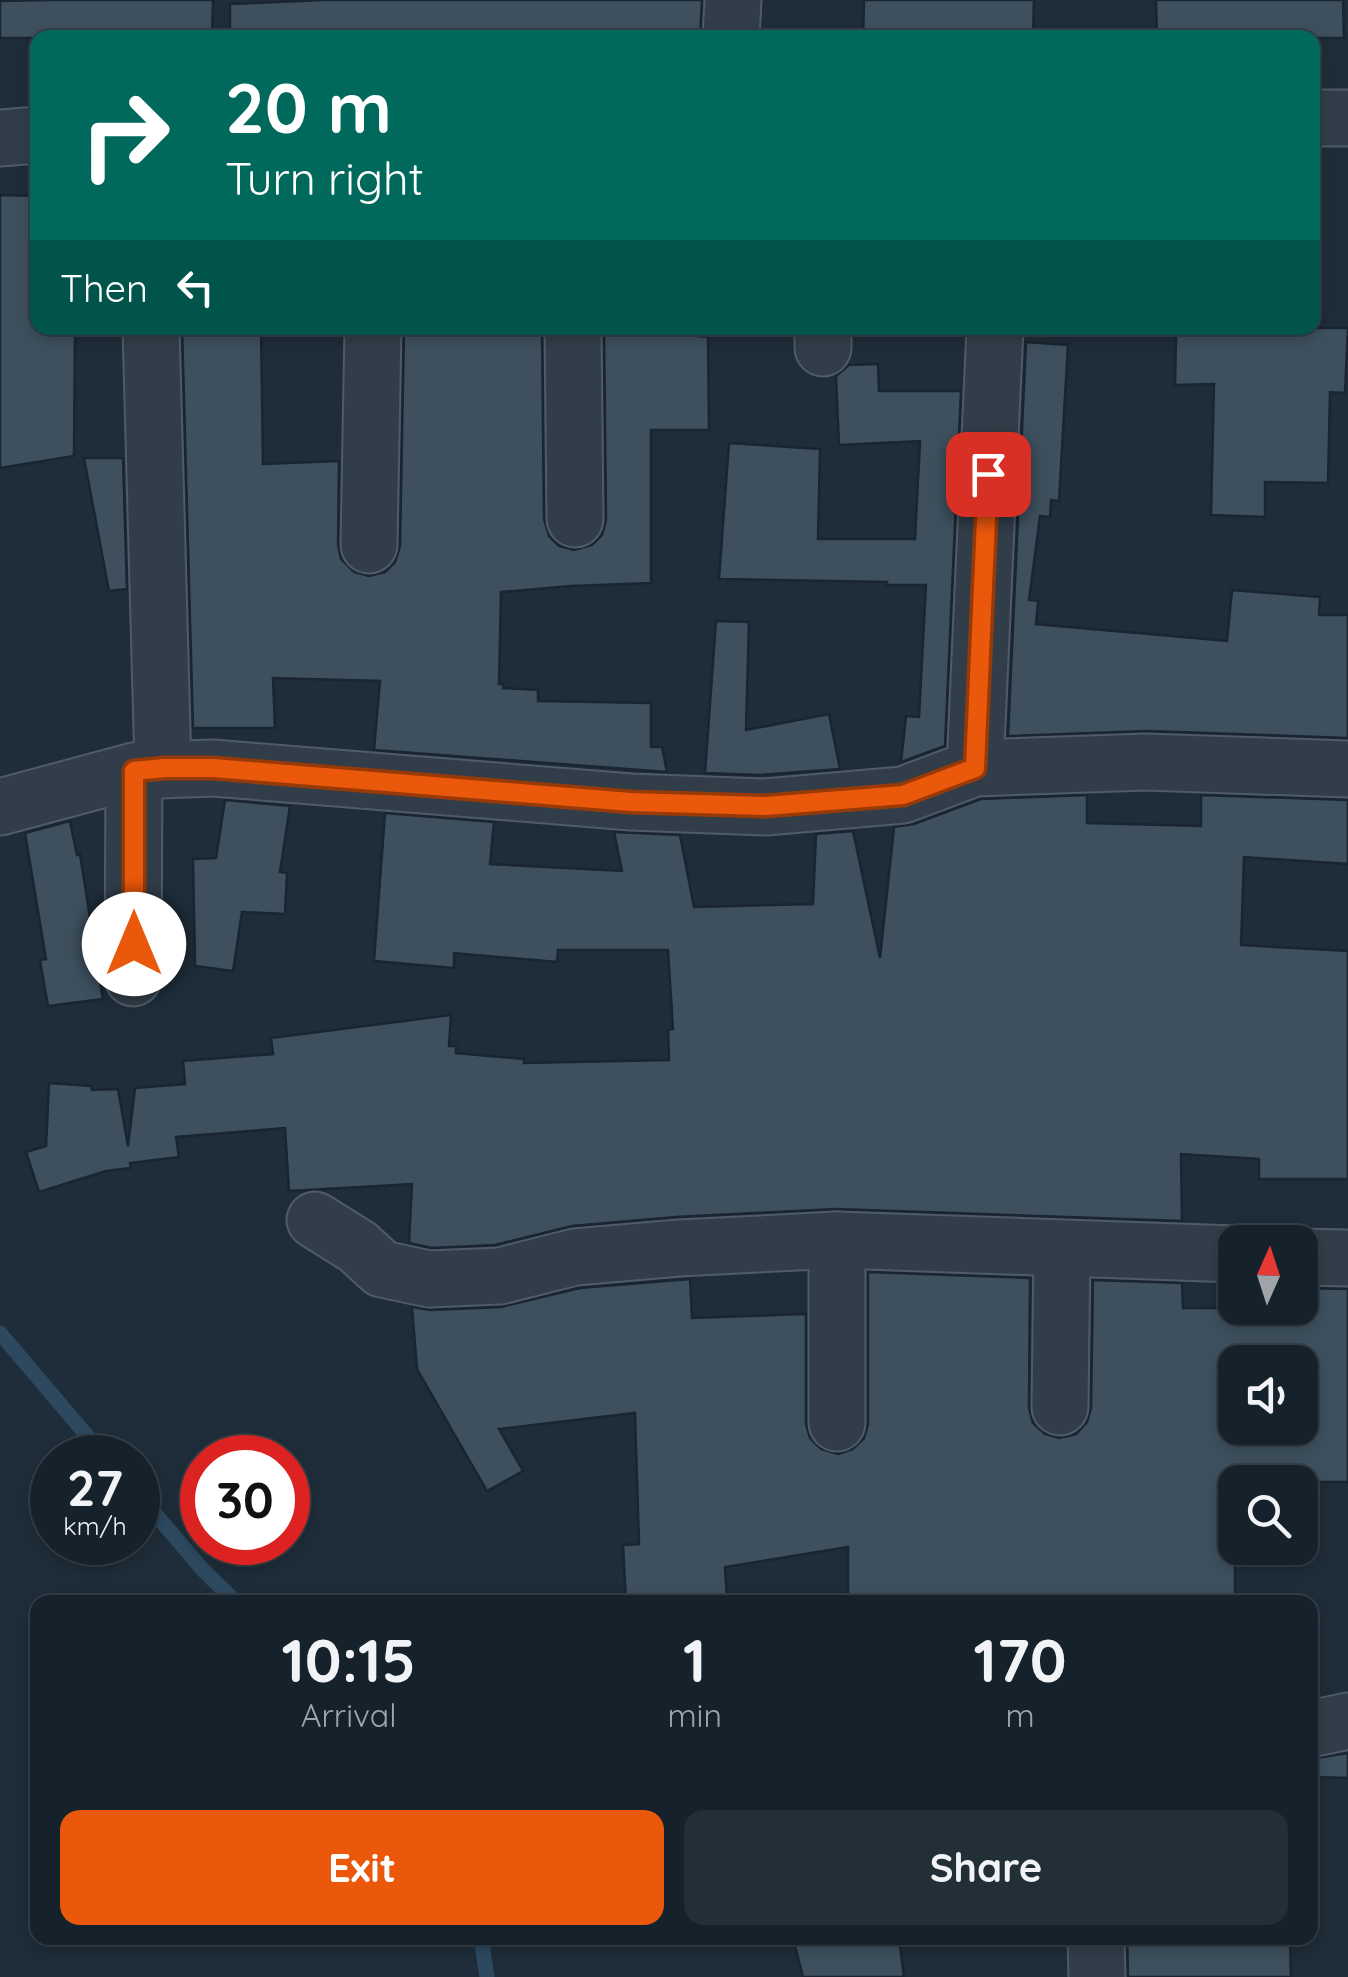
<!DOCTYPE html>
<html lang="en">
<head>
<meta charset="utf-8">
<style>
	body { margin:0; font-family:Quicksand,sans-serif; background:#232f37; color:#f1f3f6; height:100vh; display:flex; flex-direction:column; font-size:38px; white-space:nowrap }
	* { box-sizing:border-box; margin:0 }
	p { font-size:32px; color:#9ea4a9 }
	.icon { flex:none; width:55px; height:55px; fill:none; stroke:currentColor; stroke-width:2; stroke-linecap:round; stroke-linejoin:round }
	.map { position:relative; flex:1; overflow:hidden }
	.side { position:absolute; left:30px; top:1595px; width:1288px; height:350px; display:flex; flex-direction:column; background:#16222b; border-radius:20px; box-shadow:0 5px 15px #0003,0 0 0 2px #353f47 }
	.side>* { flex:none }
	.hud { position:absolute; left:30px; top:30px; width:1290px; height:305px; border-radius:20px; box-shadow:0 5px 15px #0003,0 0 0 2px #353f47; background:#00695c; color:#fff; overflow:hidden }
	.needle { width:65px; rotate:3deg }
	.buttons { position:absolute; left:1218px; top:1225px; display:grid; gap:20px }
	.buttons a { display:grid; place-items:center; width:100px; height:100px; border-radius:20px; background:#16222b; box-shadow:0 5px 15px #0003,0 0 0 2px #353f47; font-size:50px }
	.speed { position:absolute; left:30px; top:1435px; display:flex; gap:20px; font-size:50px; font-weight:700; text-align:center }
	.speed>* { display:grid; place-content:center; width:130px; height:130px; border-radius:50%; background:#16222b; box-shadow:0 5px 15px #0003,0 0 0 2px #353f47; line-height:1 }
	.speed small { font-size:25px; font-weight:400 }
	.speed .limit { border:15px solid #d22; background:#fff; color:#111 }
	.pin { position:absolute; display:grid; place-items:center; width:85px; height:85px; color:#fff; margin:-42px; border-radius:20px; box-shadow:0 5px 15px #0006 }
	.me { position:absolute; width:110px; margin:-55px; rotate:0deg; stroke-linejoin:round; filter:drop-shadow(0 0 8px #0008) }
	.turn { display:flex; align-items:center; gap:35px; height:210px; padding:0 30px; font-size:45px }
	.turn .icon { width:130px; height:130px; stroke-width:2.5 }
	.turn b { display:block; font-size:70px; line-height:85px }
	.then { display:flex; align-items:center; height:95px; padding:0 30px; background:#0003; gap:20px; font-size:38px }
	.eta { display:flex; justify-content:space-evenly; align-items:center; height:170px; text-align:center }
	.eta b { font-size:60px; font-weight:700; line-height:70px }
	.cta { display:flex; gap:20px; margin-top:auto; padding:20px 30px }
	.cta a { flex:1; height:115px; border-radius:20px; background:#ea580c; color:#fff; font-size:40px; font-weight:700; line-height:115px; text-align:center }
	.cta a+a { background:#232f37; color:#f1f3f6 }
	.map>svg:first-child { display:block }
	.lines { fill:none; stroke-linecap:round; stroke-linejoin:round }
	.stream { stroke:#2d4960; stroke-width:15 }
	.building { fill:#3e505e; stroke:#192530; stroke-width:2.5; fill-rule:evenodd }
	.minor-casing { stroke:#4f5c67; stroke-width:59 }
	.minor { stroke:#313e49; stroke-width:55 }
	.route-casing { stroke:#983908; stroke-width:25 }
	.route { stroke:#ea580c; stroke-width:18 }
</style>
</head>
<body>
<div class="map">
<svg width="1348" height="1977" viewBox="0 0 1348 1977">
	<rect width="100%" height="100%" fill="#1e2d39"/>
	<g class="lines">
		<!-- stream -->
		<g class="stream">
			<polyline points="0,1333 106,1458"/>
			<polyline points="138,1494 204,1571 236,1602"/>
			<polyline points="481,1938 487,1977"/>
		</g>
	</g>
	<!-- building -->
	<g class="building">
		<polygon points="51,0 213,0 212,38 0,38 0,1"/>
		<polygon points="324,0 702,0 700,38 230,38 230,4"/>
		<polygon points="864,0 1034,0 1033,38 863,38"/>
		<polygon points="1156,0 1343,0 1344,38 1157,38"/>
		<polygon points="0,195 38,196 38,328 75,328 74,456 0,468"/>
		<polygon points="182,328 261,328 263,464 339,461 338,544 341,559 354,572 369,576 385,572 395,562 400,546 404,328 542,328 544,519 549,536 559,546 574,550 592,545 602,535 606,520 604,328 698,328 698,336 708,337 709,430 651,430 651,583 571,586 501,592 499,684 503,684 503,688 538,690 538,701 651,703 651,747 662,747 667,772 374,750 380,681 273,678 275,728 193,728"/>
		<polygon points="1285,328 1348,328 1345,393 1330,392 1328,483 1265,482 1265,517 1211,515 1214,384 1175,385 1176,334 1285,335"/>
		<polygon points="1026,342 1068,345 1059,501 1051,500 1050,517 1040,516 1029,600 1038,601 1036,624 1227,641 1232,590 1320,597 1319,615 1348,615 1348,738 1147,731 1008,736"/>
		<polygon points="878,364 879,391 961,391 945,746 901,762 906,716 919,717 926,585 887,585 887,582 719,579 729,443 820,449 818,539 915,539 920,441 839,445 836,376 849,365"/>
		<polygon points="84,458 123,458 127,589 109,591"/>
		<polygon points="716,621 749,622 746,730 829,714 840,769 759,775 705,773"/>
		<polygon points="1087,795 1087,823 1201,826 1201,795 1348,800 1348,864 1244,857 1241,945 1348,951 1348,1179 1259,1179 1259,1159 1181,1154 1182,1221 836,1209 676,1217 572,1226 495,1245 432,1248 409,1243 412,1184 289,1191 285,1128 176,1137 179,1157 130,1163 131,1168 106,1171 39,1192 26,1152 46,1146 49,1083 91,1086 92,1090 118,1089 128,1146 135,1088 185,1084 183,1061 273,1054 271,1038 451,1015 449,1046 456,1046 456,1053 524,1059 524,1063 669,1060 668,1030 673,1029 668,950 558,950 557,962 454,953 454,968 374,961 385,813 494,822 490,864 622,871 614,832 680,835 694,907 813,904 816,834 853,831 880,958 894,827 914,824 981,799"/>
		<polygon points="225,800 290,806 280,872 287,873 285,914 242,912 233,971 195,966 193,859 216,858"/>
		<polygon points="70,821 77,855 80,854 103,999 48,1006 40,960 46,959 25,833"/>
		<path d="M868 1272 1030 1278 1029 1408 1033 1423 1045 1434 1059 1438 1076 1434 1087 1422 1091 1408 1093 1280 1182 1283 1183 1308H1300V1288L1348 1289V1482H1235V1602H848V1547L725 1567 727 1600 626 1602 623 1545 639 1544 635 1413 499 1429 523 1471 487 1491 417 1369 412 1307 430 1310 501 1307 580 1288 690 1279 692 1318 806 1314V1424L810 1438 821 1449 838 1454 853 1449 864 1438 868 1424ZM1235 1362H1300V1428H1235Z"/>
		<polygon points="1348,1753 1348,1778 1310,1777 1310,1759"/>
		<polygon points="793,1938 899,1938 904,1977 803,1977"/>
		<polygon points="1127,1938 1290,1938 1291,1977 1128,1977"/>
	</g>
	<g class="lines">
		<!-- minor casing -->
		<g class="minor-casing">
			<g id="minor">
				<polyline points="731,38 733,0"/>
				<polyline points="1312,118 1348,118"/>
				<polyline points="0,138 38,135"/>
				<polyline points="151,328 163,768"/>
				<polyline points="573,328 575,519"/>
				<polyline points="823,348 823,328"/>
				<polyline points="369,545 373,328"/>
				<polyline points="975,768 995,328"/>
				<polyline points="0,807 134,771 213,768 631,802 766,807 903,795 975,768 1146,762 1348,769"/>
				<polyline points="133,978 134,771"/>
				<polyline points="315,1220 358,1247 382,1269 429,1279 500,1276 575,1257 679,1248 837,1240 1235,1254"/>
				<polyline points="837,1240 837,1423"/>
				<polyline points="1300,1257 1348,1258"/>
				<polyline points="1060,1407 1062,1249"/>
				<polyline points="1310,1729 1348,1721"/>
				<polyline points="1096,1938 1097,1977"/>
			</g>
		</g>
		<!-- minor -->
		<use href="#minor" class="minor"/>
	</g>
	<g class="lines">
		<!-- route casing -->
		<g class="route-casing">
			<polyline id="route" points="134,944 134,771 164,768 213,768 631,802 766,806 903,795 975,768 988,474"/>
		</g>
		<!-- route -->
		<use href="#route" class="route"/>
	</g>
</svg>
<div class="buttons">
<a><svg class="needle" viewBox="-14 -14 28 28"><path d="M0-13l5 13h-10z" fill="#e53935"/><path d="M0 13l5-13h-10z" fill="#9ea4a9"/></svg></a>
<a><svg class="icon" aria-label="sound" viewBox="0 0 24 24"><path d="M4 9h4l5-4v14l-5-4H4zM17 9q2 3 0 6"/></svg></a>
<a><svg class="icon" aria-label="search" viewBox="0 0 24 24"><circle cx="10" cy="10" r="6"/><path d="M15 15l6 6"/></svg></a>
</div>
<div class="speed"><div>27<small>km/h</small></div><div class="limit">30</div></div>
<div class="pin" style="left:988px;top:474px;background:#d93025"><svg class="icon" aria-label="arrive" viewBox="0 0 24 24"><path d="M6 21V4h12l-3 4 3 4H6"/></svg></div>
<svg class="me" style="left:134px;top:944px" viewBox="-20 -20 40 40"><circle r="19" fill="#fff"/><path d="M0-13L10 11 0 6-10 11z" fill="#ea580c"/></svg>
<div class="hud">
<div class="turn"><svg class="icon" aria-label="right" viewBox="0 0 24 24"><path d="M7 20v-9h11M14 6l5 5-5 5"/></svg><div><b>20 m</b>Turn right</div></div>
<div class="then">Then<svg class="icon" aria-label="left" viewBox="0 0 24 24"><path d="M17 20v-9H6M10 6l-5 5 5 5"/></svg></div>
</div>
<section class="side">
<div class="eta">
<div><b>10:15</b><p>Arrival</p></div>
<div><b>1</b><p>min</p></div>
<div><b>170</b><p>m</p></div>
</div>
<div class="cta"><a>Exit</a><a>Share</a></div>
</section>
</div>
</body>
</html>
